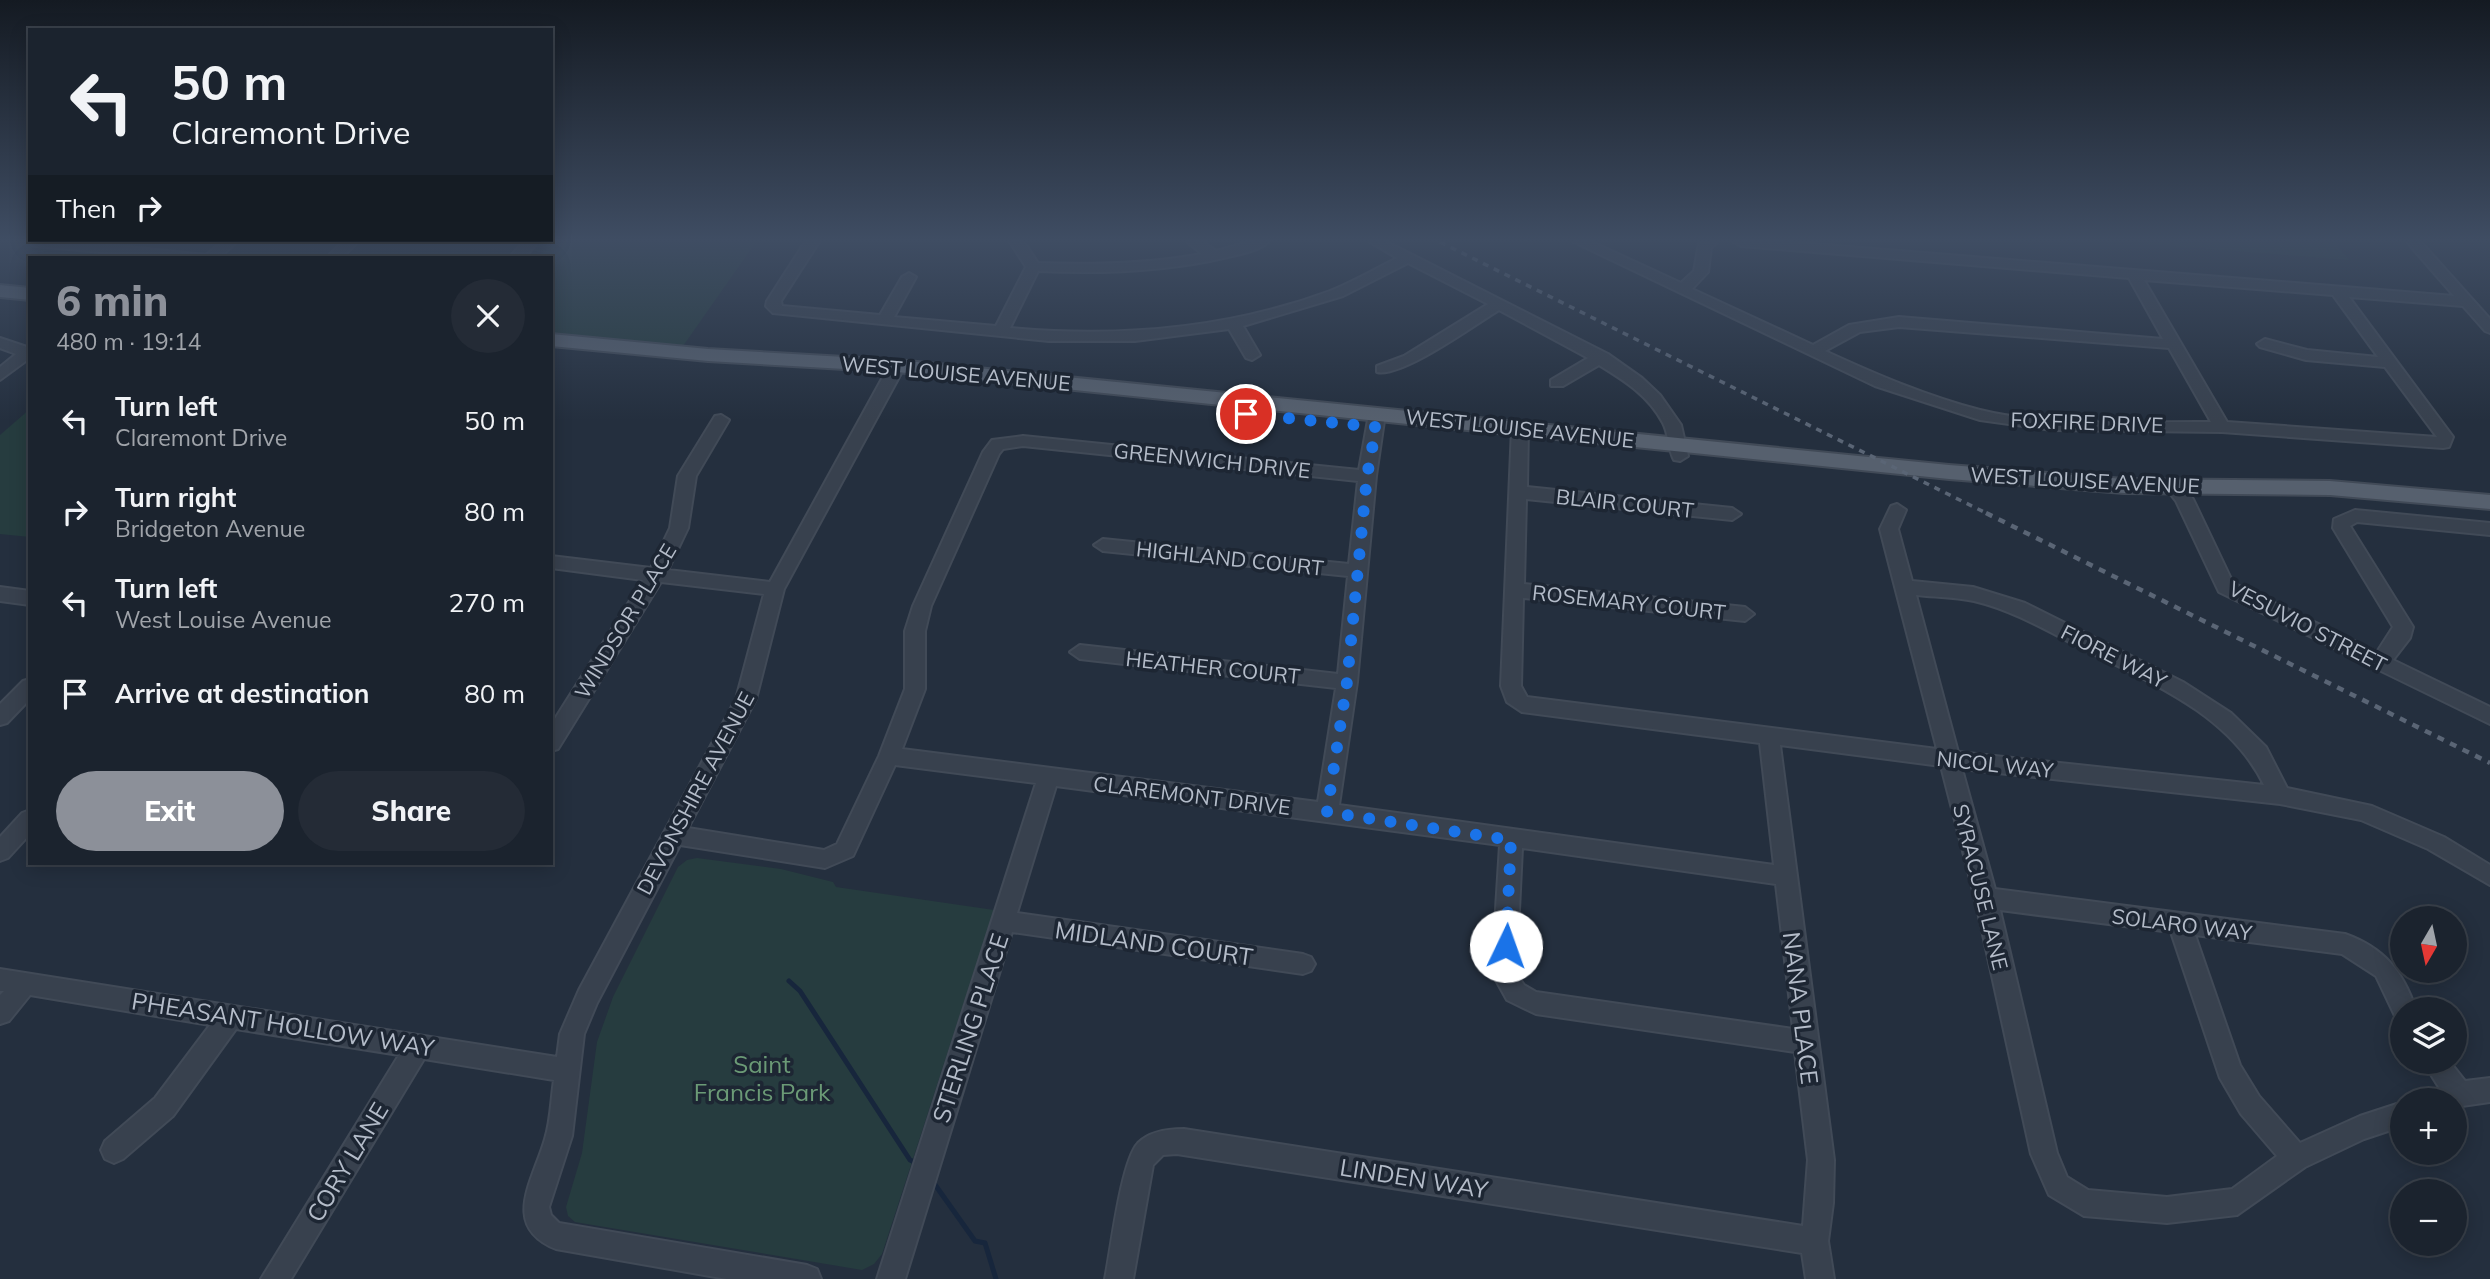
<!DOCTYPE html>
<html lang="en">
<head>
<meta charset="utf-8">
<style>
	body { margin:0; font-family:Mulish,sans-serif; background:#242b36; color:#f1f3f6; height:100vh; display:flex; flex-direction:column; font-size:26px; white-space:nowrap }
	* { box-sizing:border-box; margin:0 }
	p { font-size:23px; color:#a0a4aa }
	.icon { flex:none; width:38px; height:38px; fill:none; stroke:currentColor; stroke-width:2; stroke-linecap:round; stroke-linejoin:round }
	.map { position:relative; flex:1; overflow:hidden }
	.details { position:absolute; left:28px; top:256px; width:525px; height:609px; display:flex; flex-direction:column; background:#1b232e; border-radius:0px; box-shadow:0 4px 18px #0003,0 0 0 2px #39404a }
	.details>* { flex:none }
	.guide { position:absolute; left:28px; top:28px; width:525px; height:214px; border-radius:0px; box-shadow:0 4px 18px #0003,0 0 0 2px #39404a; background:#1b232e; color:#f1f3f6; overflow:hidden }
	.needle { width:46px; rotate:189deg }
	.fabs { position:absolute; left:2390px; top:906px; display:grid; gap:14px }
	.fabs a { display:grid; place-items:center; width:77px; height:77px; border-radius:50%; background:#1b232e; box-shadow:0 4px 18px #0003,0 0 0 2px #39404a; font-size:35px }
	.pin { position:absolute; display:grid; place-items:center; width:60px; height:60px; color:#fff; margin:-30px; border:4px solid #fff; border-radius:50%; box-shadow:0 2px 7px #0007 }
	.me { position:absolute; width:77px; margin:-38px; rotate:3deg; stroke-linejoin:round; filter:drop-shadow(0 0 5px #0008) }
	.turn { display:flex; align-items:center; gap:24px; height:147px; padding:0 28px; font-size:32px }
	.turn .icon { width:91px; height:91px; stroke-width:2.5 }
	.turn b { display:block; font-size:49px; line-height:60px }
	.then { display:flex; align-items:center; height:66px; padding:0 28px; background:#0003; gap:14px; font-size:26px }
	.round { display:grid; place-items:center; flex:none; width:74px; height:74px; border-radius:37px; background:#242b36 }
	.summary { display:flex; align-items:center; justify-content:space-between; height:119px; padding:0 28px }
	h1 { font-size:42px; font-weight:800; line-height:52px; color:#8c9099 }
	.action { display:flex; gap:14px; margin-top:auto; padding:14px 28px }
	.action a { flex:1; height:80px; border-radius:42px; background:#8c9099; color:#fff; font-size:28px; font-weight:800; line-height:80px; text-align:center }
	.action a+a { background:#242b36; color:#f1f3f6 }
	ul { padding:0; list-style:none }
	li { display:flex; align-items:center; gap:21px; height:91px; padding:0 28px }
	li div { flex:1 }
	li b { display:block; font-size:26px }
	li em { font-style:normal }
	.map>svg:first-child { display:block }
	.green { fill:#263c3f }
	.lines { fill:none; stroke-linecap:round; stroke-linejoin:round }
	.stream { stroke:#17263c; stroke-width:5 }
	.minor-casing { stroke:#414a57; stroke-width:4 }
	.major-casing { stroke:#414a57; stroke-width:4 }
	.minor { fill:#38414e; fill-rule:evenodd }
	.major { fill:#56606e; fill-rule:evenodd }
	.rail-far1 { stroke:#5a6575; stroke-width:3.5; stroke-dasharray:6 6; stroke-linecap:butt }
	.rail { stroke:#5a6575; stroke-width:4.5; stroke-dasharray:7 7; stroke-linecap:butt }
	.route { stroke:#1a73e8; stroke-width:12; stroke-dasharray:0 21.6 }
	.labels { text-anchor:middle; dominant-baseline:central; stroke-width:7; stroke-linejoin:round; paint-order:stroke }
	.street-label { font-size:21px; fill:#b4bcc9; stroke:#1d2633 }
	.near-street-label { font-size:24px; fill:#b4bcc9; stroke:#1d2633 }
	.near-park-label { font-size:24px; fill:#6b9a76; stroke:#1d2633 }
</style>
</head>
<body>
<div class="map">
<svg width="2490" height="1279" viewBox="0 0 2490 1279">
	<rect width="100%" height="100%" fill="#242f3e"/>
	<!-- green -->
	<g class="green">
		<polygon points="551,242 756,242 683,346 551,334 551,257 537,257"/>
		<polygon points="2122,242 2335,242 2349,260"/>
		<polygon points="30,409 30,537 0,534 0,435"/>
		<polygon points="697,858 781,869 833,882 836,887 994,910 882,1254 874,1264 862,1270 575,1222 568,1216 566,1207 582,1153 597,1042 613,997 678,867 687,860"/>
	</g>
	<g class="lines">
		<!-- stream -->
		<g class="stream">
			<polyline points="789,981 800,991 910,1160 919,1164"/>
			<polyline points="931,1179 975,1241 985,1243 996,1279"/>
		</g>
		<!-- minor casing -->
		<g class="minor-casing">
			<g id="minor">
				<polygon points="28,242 79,242 206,255 222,242 237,242 220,257 156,257 35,246"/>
				<polygon points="343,242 358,242 342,257 327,257"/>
				<polygon points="523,242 538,242 525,257 510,257"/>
				<path d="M805 242H819L781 301 782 306 880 315 902 277 909 273 916 277 894 317 996 326 1026 267 1010 242H1024L1038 263C1093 265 1147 264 1202 254L1187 242H1203L1216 251 1248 242H1268C1259 251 1240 254 1228 257 1165 272 1102 274 1038 271L1010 328C1118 338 1228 329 1330 291 1353 282 1375 269 1397 258L1370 242H1387L1608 354 1642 378 1660 395 1681 425 1688 456 1680 461 1674 460C1668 449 1669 434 1663 423 1649 396 1625 381 1599 365L1563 386H1551V380L1588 358 1499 310C1476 324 1402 378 1377 372V366L1404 356 1488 304 1408 263 1343 296 1243 326 1260 355 1252 360 1246 358 1229 329 1135 341H1049L773 313 766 306 767 301Z"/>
				<path d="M1574 242H1592L1681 283 1694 271 1699 243 1717 242 1711 248 1708 272 1692 289 1813 345 1849 325 1899 317 2163 339 2129 278 1741 246 1734 242H1789L2454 296 2407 242H2421L2490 319V333L2485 331 2463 306 2349 297 2453 437 2449 447 2443 448 2222 432 2052 430 1980 420 1875 386ZM2144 280 2333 295 2378 357 2307 350 2265 339 2257 344 2260 347 2306 360 2385 367 2437 437 2227 422ZM1899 327 2169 348 2211 422C2136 421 2054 428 1980 410 1926 396 1875 374 1825 351L1860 332Z"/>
				<polygon points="0,338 30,348 30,358 0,380 0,367 16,354 0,348"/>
				<path d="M897 361 905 366 784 589 756 699 688 828 824 850 837 844 879 756 905 689V631L913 606 983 452 992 440 1023 436 1359 470 1369 414 1377 409 1385 414 1376 476 1357 682 1339 805 1774 865 1760 743 1522 712 1507 702 1501 686 1512 428 1520 423 1528 428 1527 487 1732 508 1741 514 1732 520 1526 499 1524 584 1745 607 1754 614 1745 621 1523 598 1521 686 1527 697 1937 749 1880 529 1891 506 1897 504 1906 510 1898 529 1912 581 1973 587 2025 603 2183 682 2231 713 2266 747 2287 788 2372 806 2444 837 2490 865V885L2428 849 2361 820 2280 804 1962 769 1995 889 2345 934C2384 948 2403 971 2416 1010H2403V1021L2396 1018 2376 976 2342 954 2195 935 2240 1065 2259 1096 2300 1143 2360 1116 2403 1102V1126L2364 1139 2305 1167 2237 1215 2167 1223 2084 1216 2049 1195 2031 1154 1975 898 1941 766 1780 745 1834 1160 1833 1203 1828 1241 1834 1279H1806L1802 1253 1177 1154 1163 1155 1153 1165 1133 1279H1105C1111 1250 1121 1161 1138 1143 1150 1131 1168 1129 1184 1129L1803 1226 1808 1160 1795 1052 1536 1014 1507 1000 1492 973 1500 845 1056 786 1017 913 1303 954 1311 957 1315 964 1311 971 1303 974 1012 932 905 1279H877L1036 783 895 765 853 856 825 868 680 845 597 1003 584 1034 572 1136 549 1207 551 1215 559 1223 807 1265 817 1269 821 1279H727L556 1249C500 1226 533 1181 545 1139 551 1120 551 1099 554 1080L424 1059 291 1279H261L399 1055 236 1029 173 1116 123 1159 114 1163 105 1159 101 1150 105 1141 155 1098 210 1025 30 995 9 1021 0 1024V995L4 991H0V969L557 1057 560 1034 579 990 736 699 764 594 661 582 558 749 551 751V725L643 580 551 568V556L651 568 670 528 678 476 715 416 721 415 729 420 696 476 688 528 668 570 770 582 889 366ZM1023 446 1358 481 1349 564 1103 539 1094 545 1103 551 1348 576 1338 674 1080 645 1070 652 1080 659 1336 688 1318 802 902 749 925 689V631L931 606 999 454 1003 449ZM1916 595C1935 597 1955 597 1974 601 2012 610 2046 630 2081 648 2149 682 2229 713 2264 785L1958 752ZM1522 848 1776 884 1793 1029 1536 992 1524 985 1516 973ZM2000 910 2171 932 2220 1078 2241 1114 2277 1156 2232 1189 2167 1197 2088 1190 2067 1177 2057 1153Z"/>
				<polygon points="2174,481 2180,483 2193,499 2233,583 2377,652 2393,627 2333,528 2334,519 2355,510 2490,523 2490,535 2357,522 2350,526 2413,627 2410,638 2393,660 2490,707 2490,724 2219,592 2176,501 2165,487"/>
				<polygon points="0,587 30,591 30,605 0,601"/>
				<polygon points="30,679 30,699 7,723 0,725 0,704 23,681"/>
				<polygon points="30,810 30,834 8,858 0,861 0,837 22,813"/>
				<polygon points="2423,1062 2450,1062 2465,1081 2490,1078 2490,1102 2455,1107 2455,1101 2427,1101 2431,1092 2440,1089"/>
			</g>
		</g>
		<!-- major casing -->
		<g class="major-casing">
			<g id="major">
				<polygon points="0,285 30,288 30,300 0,297"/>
				<polygon points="551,334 708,349 897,360 1949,465 2124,479 2330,481 2490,495 2490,509 2330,495 2124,493 1949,479 897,372 708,361 551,346"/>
			</g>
		</g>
		<!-- minor -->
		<use href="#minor" class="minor"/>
		<!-- major -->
		<use href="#major" class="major"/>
		<!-- rail-far1 -->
		<polyline class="rail-far1" points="1440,242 1990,515"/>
		<!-- rail -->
		<polyline class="rail" points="1986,513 2490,763"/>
	</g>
	<!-- sky -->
	<linearGradient id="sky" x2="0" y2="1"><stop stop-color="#141a22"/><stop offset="0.57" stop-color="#3f4d63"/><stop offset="1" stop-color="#3f4d63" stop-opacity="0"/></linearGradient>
	<rect width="2490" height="421" fill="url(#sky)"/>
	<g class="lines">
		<!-- route -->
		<polyline class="route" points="1246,414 1376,427 1367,476 1347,682 1327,812 1511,840 1506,946"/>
	</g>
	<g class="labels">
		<!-- street labels -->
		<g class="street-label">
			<text transform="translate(956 373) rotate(5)">WEST LOUISE AVENUE</text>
			<text transform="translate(2087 422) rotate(2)">FOXFIRE DRIVE</text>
			<text transform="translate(1520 428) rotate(6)">WEST LOUISE AVENUE</text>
			<text transform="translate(1212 460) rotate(6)">GREENWICH DRIVE</text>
			<text transform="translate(2085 480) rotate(3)">WEST LOUISE AVENUE</text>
			<text transform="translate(1625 503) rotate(6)">BLAIR COURT</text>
			<text transform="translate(1230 558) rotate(6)">HIGHLAND COURT</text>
			<text transform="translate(1629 602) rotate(6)">ROSEMARY COURT</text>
			<text transform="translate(625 621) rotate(-59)">WINDSOR PLACE</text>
			<text transform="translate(2308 626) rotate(27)">VESUVIO STREET</text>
			<text transform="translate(2114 656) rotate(27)">FIORE WAY</text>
			<text transform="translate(1213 667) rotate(6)">HEATHER COURT</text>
			<text transform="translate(1995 764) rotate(6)">NICOL WAY</text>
			<text transform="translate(695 793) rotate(-62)">DEVONSHIRE AVENUE</text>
			<text transform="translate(1192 795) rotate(7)">CLAREMONT DRIVE</text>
			<text transform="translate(1981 887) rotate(76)">SYRACUSE LANE</text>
			<text transform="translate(2182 924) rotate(7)">SOLARO WAY</text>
		</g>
		<!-- near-street labels -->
		<g class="near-street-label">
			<text transform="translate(1154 943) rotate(8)">MIDLAND COURT</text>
			<text transform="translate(1801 1008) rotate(83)">NANA PLACE</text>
			<text transform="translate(283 1024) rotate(9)">PHEASANT HOLLOW WAY</text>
			<text transform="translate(970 1028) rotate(-72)">STERLING PLACE</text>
			<text transform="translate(347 1162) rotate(-59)">CORY LANE</text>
			<text transform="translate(1414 1178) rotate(9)">LINDEN WAY</text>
		</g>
		<!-- near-park labels -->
		<g class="near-park-label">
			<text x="762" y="1064">Saint<tspan x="762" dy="28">Francis Park</tspan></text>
		</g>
	</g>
</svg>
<div class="fabs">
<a><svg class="needle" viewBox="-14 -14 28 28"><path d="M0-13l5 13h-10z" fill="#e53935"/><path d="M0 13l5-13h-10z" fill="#a0a4aa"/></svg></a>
<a><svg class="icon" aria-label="layers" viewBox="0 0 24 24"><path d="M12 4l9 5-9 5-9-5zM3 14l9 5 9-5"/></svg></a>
<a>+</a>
<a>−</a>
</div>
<div class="pin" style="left:1246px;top:414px;background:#d93025"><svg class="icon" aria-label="arrive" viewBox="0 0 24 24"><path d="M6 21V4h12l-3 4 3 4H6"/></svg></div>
<svg class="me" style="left:1506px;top:946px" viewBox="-20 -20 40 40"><circle r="19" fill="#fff"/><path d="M0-13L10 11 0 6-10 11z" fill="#1a73e8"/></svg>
<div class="guide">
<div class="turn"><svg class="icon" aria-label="left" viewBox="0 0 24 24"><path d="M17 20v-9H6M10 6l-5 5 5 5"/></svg><div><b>50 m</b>Claremont Drive</div></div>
<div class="then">Then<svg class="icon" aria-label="right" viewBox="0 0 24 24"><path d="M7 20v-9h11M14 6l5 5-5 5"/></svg></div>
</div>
<section class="details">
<div class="summary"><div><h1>6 min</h1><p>480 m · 19:14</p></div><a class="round"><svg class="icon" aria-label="close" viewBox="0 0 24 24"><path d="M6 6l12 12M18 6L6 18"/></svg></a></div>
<ul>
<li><svg class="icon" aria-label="left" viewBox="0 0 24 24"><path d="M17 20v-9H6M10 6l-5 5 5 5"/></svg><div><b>Turn left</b><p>Claremont Drive</p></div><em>50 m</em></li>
<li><svg class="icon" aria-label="right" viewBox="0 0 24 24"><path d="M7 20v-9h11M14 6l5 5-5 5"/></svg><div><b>Turn right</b><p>Bridgeton Avenue</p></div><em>80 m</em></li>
<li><svg class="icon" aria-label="left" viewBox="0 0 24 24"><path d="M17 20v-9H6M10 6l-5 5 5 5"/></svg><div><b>Turn left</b><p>West Louise Avenue</p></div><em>270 m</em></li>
<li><svg class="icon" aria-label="arrive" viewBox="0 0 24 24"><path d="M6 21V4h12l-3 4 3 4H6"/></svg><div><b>Arrive at destination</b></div><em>80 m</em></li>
</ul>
<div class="action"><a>Exit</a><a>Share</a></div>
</section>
</div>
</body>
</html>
